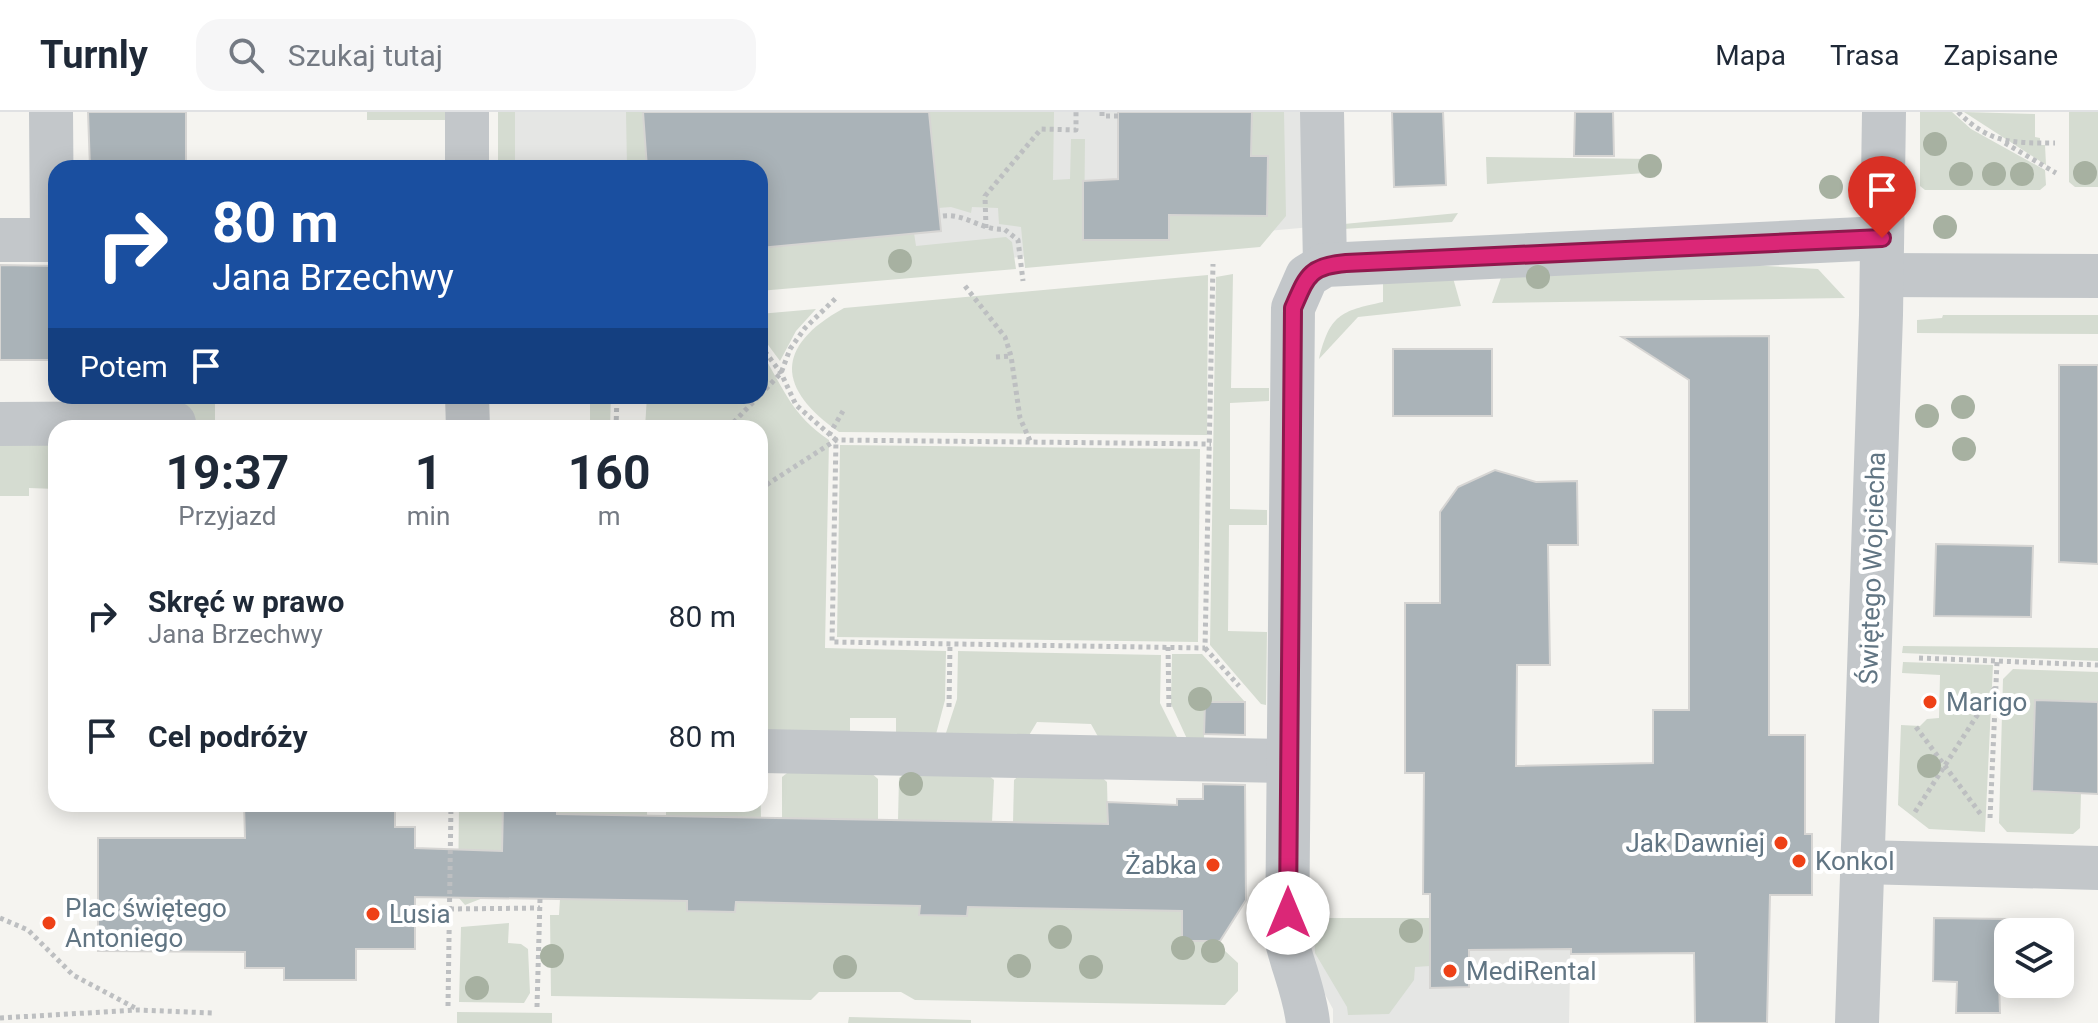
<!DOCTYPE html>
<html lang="pl">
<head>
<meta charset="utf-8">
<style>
	body { margin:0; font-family:Roboto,sans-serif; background:#f6f6f7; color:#1f2937; height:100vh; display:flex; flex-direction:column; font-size:30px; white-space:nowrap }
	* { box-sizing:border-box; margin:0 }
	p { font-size:26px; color:#747a83 }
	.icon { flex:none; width:44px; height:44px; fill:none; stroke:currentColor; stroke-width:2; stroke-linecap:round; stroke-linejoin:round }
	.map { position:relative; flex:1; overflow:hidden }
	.sheet { position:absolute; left:48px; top:308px; width:720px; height:392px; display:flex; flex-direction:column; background:#fff; border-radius:24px; box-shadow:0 4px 20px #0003 }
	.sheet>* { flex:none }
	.hud { position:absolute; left:48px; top:48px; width:720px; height:244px; border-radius:24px; box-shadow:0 4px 20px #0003; background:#1a4fa0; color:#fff; overflow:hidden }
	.fabs { position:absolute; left:1994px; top:806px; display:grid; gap:16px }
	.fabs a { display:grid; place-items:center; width:80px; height:80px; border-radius:16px; background:#fff; box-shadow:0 4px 20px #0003; font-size:40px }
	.pin { position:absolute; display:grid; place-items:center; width:68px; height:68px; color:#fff; margin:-82px -34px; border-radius:50% 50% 50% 0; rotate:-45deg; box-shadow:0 0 8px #0007 }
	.pin .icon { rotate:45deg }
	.me { position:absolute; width:88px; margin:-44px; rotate:0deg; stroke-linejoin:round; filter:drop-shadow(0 0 6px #0008) }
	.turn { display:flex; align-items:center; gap:28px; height:168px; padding:0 32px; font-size:36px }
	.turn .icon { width:104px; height:104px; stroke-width:2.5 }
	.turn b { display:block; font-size:56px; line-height:68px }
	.then { display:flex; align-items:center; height:76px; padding:0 32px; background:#0003; gap:16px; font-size:30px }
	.eta { display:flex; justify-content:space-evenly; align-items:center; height:136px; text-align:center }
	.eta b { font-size:48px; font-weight:700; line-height:56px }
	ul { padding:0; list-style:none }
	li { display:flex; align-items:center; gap:24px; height:120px; padding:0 32px }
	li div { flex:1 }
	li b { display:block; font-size:30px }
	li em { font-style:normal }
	header { display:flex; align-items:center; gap:48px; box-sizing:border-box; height:112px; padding:0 40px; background:#fff; border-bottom:2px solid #e0e1e3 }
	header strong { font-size:38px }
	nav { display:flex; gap:44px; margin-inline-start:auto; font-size:28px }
	.search { width:560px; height:72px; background:#f6f6f7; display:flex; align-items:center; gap:20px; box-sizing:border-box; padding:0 28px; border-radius:24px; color:#747a83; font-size:30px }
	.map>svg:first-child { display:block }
	.built { fill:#e5e6e4 }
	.green { fill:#d5dcd1 }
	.building { fill:#aab3b8; stroke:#d6d5d3; stroke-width:2 }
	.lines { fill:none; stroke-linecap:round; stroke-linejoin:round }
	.path { stroke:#bdbfc1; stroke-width:5; stroke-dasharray:4 4; stroke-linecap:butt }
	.minor { stroke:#c3c7ca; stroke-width:44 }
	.tree { fill:#a7b1a1 }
	.route-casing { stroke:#8e194d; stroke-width:20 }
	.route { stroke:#db2777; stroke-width:14 }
	.poi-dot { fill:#ee4117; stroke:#fff; stroke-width:3 }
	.labels { text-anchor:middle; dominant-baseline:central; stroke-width:8; stroke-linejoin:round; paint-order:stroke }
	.street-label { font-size:26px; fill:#617583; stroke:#fff }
	.poi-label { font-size:26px; fill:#617583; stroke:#fff; text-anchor:start }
</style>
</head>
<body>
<header>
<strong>Turnly</strong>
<div class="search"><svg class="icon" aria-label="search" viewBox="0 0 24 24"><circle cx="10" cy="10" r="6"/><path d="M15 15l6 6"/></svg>Szukaj tutaj</div>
<nav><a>Mapa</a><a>Trasa</a><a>Zapisane</a></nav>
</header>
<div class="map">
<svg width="2098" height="911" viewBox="0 0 2098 911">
	<rect width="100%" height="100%" fill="#f5f4f0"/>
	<!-- built -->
	<g class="built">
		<polygon points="498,0 1343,0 1344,112 1169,128 1083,128 1061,141 760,170 760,56 498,56"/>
		<polygon points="1302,806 1571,806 1569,911 1333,911 1333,897 1304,844"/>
	</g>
	<!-- green -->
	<g class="green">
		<rect x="367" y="0" width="82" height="8"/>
		<rect x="498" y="0" width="17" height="56"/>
		<polygon points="626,0 643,0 647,56 627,56"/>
		<polygon points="929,0 1054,0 1053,68 1070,67 1071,27 1085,27 1084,128 1168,128 1169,103 1267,104 1268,45 1251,44 1252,0 1284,0 1286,104 1260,135 1025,156 1021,115 999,112 998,96 972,95 971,101 951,95 938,96"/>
		<polygon points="1920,0 1952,0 1971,17 2045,58 2046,73 2040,78 1925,78 1920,74"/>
		<polygon points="1964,0 2035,2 2035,25 2040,26 2040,33 2045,33 2046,53"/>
		<polygon points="2069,0 2098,0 2098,75 2075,75 2069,70"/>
		<polygon points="1486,45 1658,47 1659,60 1487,72"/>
		<polygon points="1458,101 1452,110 1343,117 1344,112"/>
		<polygon points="914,121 916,134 1006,125 1012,130 1016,157 760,179 760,136"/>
		<polygon points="1712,151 1818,157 1845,186 1492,191 1502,163"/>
		<polygon points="1233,162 1231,276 1269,276 1269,289 1230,291 1230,397 1267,398 1267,413 1229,413 1228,519 1267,520 1266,593 1261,592 1210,533 1216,165"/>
		<path d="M1208 163 1207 323 839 320C776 276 775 234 844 196Z"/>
		<path d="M1453 166 1461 194 1358 205 1319 247C1330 203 1340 199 1383 190V171Z"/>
		<polygon points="816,197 796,219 780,249 760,222 760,202"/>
		<polygon points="1943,203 2098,203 2098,222 1917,221 1917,208 1942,206"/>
		<path d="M761 240C784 276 791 303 829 328L825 536 946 539 945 588 935 626H896V606H850V624L760 623V316H645L647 284H760Z"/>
		<rect x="181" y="284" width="34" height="32"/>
		<polygon points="590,284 611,284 610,316 590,316"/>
		<polygon points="0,324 56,324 56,377 29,376 29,384 0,384"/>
		<polygon points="840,333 1200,337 1198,530 837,525"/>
		<polygon points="1903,534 2098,536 2098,549 1902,541"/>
		<polygon points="958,539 1161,543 1160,591 1180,631 1101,630 1091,612 1037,610 1025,630 944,627 957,587"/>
		<polygon points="1172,542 1202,542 1245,590 1205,590 1204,627 1188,629 1171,592"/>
		<polygon points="1903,550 1993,553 1985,720 1929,717 1898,693 1901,613 1920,614 1927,607 1939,606 1940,563 1902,561"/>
		<polygon points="2013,557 2098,560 2098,590 2035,588 2032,679 2081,681 2080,716 2073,722 2007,720 1999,711 2003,567"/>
		<polygon points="791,658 869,659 878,667 878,708 782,706 782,665"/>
		<polygon points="911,658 983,659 994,668 992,710 898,708 899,666"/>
		<polygon points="1025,659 1097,661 1107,670 1108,712 1013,710 1014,668"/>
		<polygon points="760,664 761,705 666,704 666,692 760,692"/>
		<polygon points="459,692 647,692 647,703 557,702 557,694 503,693 502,739 483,786 465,793 458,785"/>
		<polygon points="560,787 687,789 687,799 735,800 736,790 920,794 919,802 967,804 968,795 1182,799 1238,851 1238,879 1225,893 915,888 901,880 819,880 811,888 551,884 550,803 559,803"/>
		<polygon points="1314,806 1444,806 1444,837 1430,838 1430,854 1415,855 1414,868 1389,902 1348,903 1347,895 1315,841"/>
		<polygon points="509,811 508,831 521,832 528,837 530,881 524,891 459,890 461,815"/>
		<polygon points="457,900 552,901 552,911 457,911"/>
		<polygon points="849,905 971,908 971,911 848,911"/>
	</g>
	<!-- building -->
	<g class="building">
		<polygon points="88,0 186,0 186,56 90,56"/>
		<polygon points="643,0 929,0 941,119 760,136 760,56 647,56"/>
		<polygon points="1118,0 1252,0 1251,44 1268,44 1267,104 1169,103 1169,128 1083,128 1083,69 1118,67"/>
		<polygon points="1392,0 1443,0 1446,73 1394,75"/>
		<polygon points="1575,0 1613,0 1614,44 1574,44"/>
		<polygon points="0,153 56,154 56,248 0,248"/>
		<polygon points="1769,224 1769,623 1805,623 1805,722 1812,722 1812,783 1770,783 1767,911 1695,911 1694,841 1571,842 1571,837 1469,838 1469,875 1430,876 1430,782 1423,782 1424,661 1405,661 1405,491 1440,491 1440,400 1458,375 1495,358 1536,370 1577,369 1578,433 1548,433 1550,553 1517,553 1516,654 1653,651 1653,598 1689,598 1689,268 1622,225"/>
		<rect x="1393" y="237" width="99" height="67"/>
		<polygon points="2059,253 2098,253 2098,452 2059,450"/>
		<polygon points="1936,432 2033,434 2031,505 1934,504"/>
		<polygon points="2035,588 2098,590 2098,682 2032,679"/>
		<polygon points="1205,590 1245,590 1245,623 1204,622"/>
		<polygon points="1203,672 1245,673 1246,788 1220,829 1182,829 1182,799 968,795 967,804 919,803 920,794 736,790 735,800 687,799 687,789 415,785 415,837 356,837 356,868 284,868 284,856 245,856 245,840 98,839 98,726 245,726 244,692 395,692 395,715 415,715 415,736 502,739 503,693 557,694 557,702 1108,712 1107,690 1177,693 1177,687 1203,687"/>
		<polygon points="1934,806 2008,807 2008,870 1999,870 2000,901 1956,901 1957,870 1933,869"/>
	</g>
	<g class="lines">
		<!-- path -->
		<g class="path">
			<polyline points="1102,0 1102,4 1118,4"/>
			<path d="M1958 0C1990 32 2013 31 2055 31"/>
			<polyline points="2005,31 2056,61"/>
			<path d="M943 104C965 101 982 119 1004 117L1018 128 1023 169"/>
			<polyline points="986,116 985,84 1041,17 1076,18 1076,0"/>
			<polyline points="965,174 1005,225 1011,244 1020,306 1031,331"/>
			<polyline points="760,233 781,261 796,293 836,328 832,530 1205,536 1213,152"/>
			<polyline points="996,245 1011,244"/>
			<polyline points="760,283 781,261 790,237 805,216 837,185"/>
			<polyline points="616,316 617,284"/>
			<polyline points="728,316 759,284"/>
			<polyline points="829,323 843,299"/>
			<polyline points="760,377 836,328 1211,332"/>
			<polyline points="1168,535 1169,598"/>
			<polyline points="1205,536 1239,574"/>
			<polyline points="1919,546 2098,553"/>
			<polyline points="949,595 950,532"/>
			<polyline points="1916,615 1982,704"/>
			<polyline points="1915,700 1996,574"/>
			<polyline points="1990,706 1997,550"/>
			<polyline points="450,797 540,796"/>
			<polyline points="0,806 28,818 73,863 137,897"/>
			<polyline points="448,894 451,692"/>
			<polyline points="537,895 540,787"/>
			<polyline points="0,906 138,898 213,901"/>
		</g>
		<!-- minor -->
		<g class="minor">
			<polyline points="1322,0 1325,153"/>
			<polyline points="467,56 467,0"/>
			<polyline points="0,128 52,128 51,0"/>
			<polyline points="1882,163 2098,164"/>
			<polyline points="467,284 468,316"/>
			<polyline points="0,312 174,311"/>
			<polyline points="760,639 1288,649"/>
			<polyline points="1861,750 2098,756"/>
			<path d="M1308 911C1305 882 1294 858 1287 830L1293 196 1307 164 1325 153 1882 126"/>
			<polyline points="1857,911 1881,203 1884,0"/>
		</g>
	</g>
	<!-- trees -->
	<g class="tree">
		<circle cx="1935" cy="32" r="12"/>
		<circle cx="1650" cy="54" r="12"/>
		<circle cx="2085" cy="61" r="12"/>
		<circle cx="1961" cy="62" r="12"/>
		<circle cx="1994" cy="62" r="12"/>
		<circle cx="2022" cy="62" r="12"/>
		<circle cx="1831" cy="75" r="12"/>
		<circle cx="1945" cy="115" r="12"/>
		<circle cx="900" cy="149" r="12"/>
		<circle cx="1538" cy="165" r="12"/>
		<circle cx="1963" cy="295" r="12"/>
		<circle cx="1927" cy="304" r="12"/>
		<circle cx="1964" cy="337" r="12"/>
		<circle cx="1200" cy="587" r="12"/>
		<circle cx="1929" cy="654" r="12"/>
		<circle cx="911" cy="672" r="12"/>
		<circle cx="1411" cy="819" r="12"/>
		<circle cx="1060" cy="825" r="12"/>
		<circle cx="1183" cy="836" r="12"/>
		<circle cx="1213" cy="839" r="12"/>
		<circle cx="552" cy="844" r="12"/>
		<circle cx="1019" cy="854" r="12"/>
		<circle cx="845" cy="855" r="12"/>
		<circle cx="1091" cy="855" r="12"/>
		<circle cx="477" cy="876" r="12"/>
	</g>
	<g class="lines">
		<!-- route casing -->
		<g class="route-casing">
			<path id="route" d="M1288 801 1293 196C1307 164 1309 154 1346 151L1882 126"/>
		</g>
		<!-- route -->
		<use href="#route" class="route"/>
	</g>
	<!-- markers -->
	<g class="poi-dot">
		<circle cx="1930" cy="590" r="8"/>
		<circle cx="1781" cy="731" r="8"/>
		<circle cx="1799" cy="749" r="8"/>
		<circle cx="1213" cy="753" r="8"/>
		<circle cx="373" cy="802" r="8"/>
		<circle cx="49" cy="811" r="8"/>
		<circle cx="1450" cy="859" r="8"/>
	</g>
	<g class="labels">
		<!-- street labels -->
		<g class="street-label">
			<text transform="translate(1872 456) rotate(-88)">Świętego Wojciecha</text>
		</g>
		<!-- poi labels -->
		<g class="poi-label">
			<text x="1946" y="590">Marigo</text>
			<text x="1765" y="731" text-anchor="end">Jak Dawniej</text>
			<text x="1815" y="749">Konkol</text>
			<text x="1197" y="753" text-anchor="end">Żabka</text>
			<text x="65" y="796">Plac świętego<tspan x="65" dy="30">Antoniego</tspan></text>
			<text x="389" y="802">Lusia</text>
			<text x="1466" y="859">MediRental</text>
		</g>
	</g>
</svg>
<div class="fabs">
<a><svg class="icon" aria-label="layers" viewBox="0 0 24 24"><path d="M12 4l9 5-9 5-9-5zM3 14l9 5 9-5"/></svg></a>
</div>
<div class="pin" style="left:1882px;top:126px;background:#d93025"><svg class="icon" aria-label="arrive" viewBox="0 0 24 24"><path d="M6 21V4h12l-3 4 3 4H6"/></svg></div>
<svg class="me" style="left:1288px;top:801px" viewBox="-20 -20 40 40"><circle r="19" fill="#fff"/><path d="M0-13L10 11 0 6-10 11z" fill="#db2777"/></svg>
<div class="hud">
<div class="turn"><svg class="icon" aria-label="right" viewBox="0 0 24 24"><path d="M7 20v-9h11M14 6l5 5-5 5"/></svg><div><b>80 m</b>Jana Brzechwy</div></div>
<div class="then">Potem<svg class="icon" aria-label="arrive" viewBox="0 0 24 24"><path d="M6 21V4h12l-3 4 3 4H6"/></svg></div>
</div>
<section class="sheet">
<div class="eta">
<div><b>19:37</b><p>Przyjazd</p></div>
<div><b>1</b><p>min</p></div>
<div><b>160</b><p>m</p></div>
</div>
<ul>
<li><svg class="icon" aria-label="right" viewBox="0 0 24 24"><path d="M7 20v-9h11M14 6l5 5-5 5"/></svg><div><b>Skręć w prawo</b><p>Jana Brzechwy</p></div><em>80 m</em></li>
<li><svg class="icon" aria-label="arrive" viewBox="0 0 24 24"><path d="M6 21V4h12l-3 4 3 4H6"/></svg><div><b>Cel podróży</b></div><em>80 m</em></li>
</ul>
</section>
</div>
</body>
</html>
